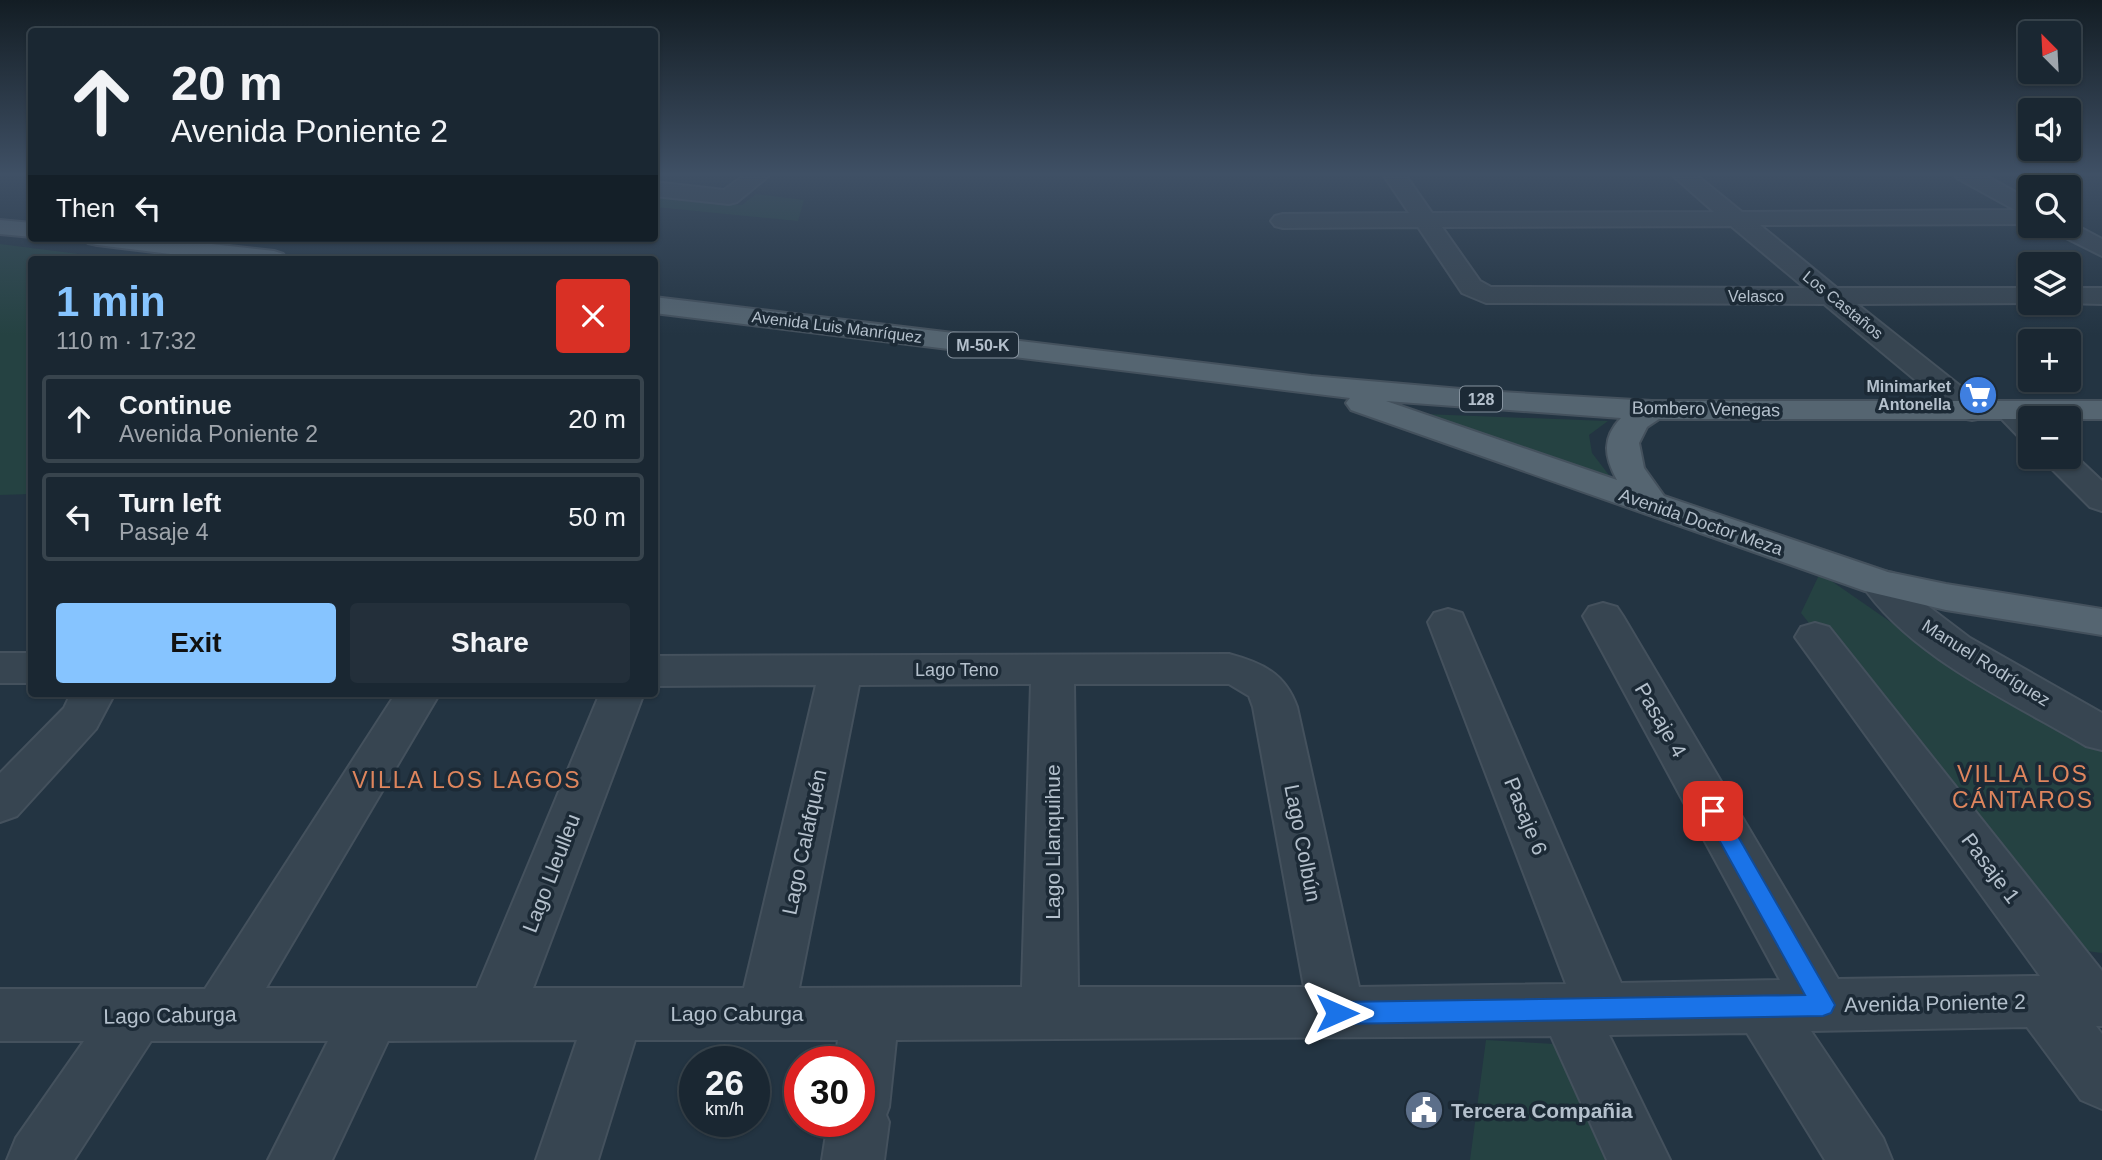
<!DOCTYPE html>
<html lang="en">
<head>
<meta charset="utf-8">
<style>
	body { margin:0; font-family:Helvetica,sans-serif; background:#232f3a; color:#f1f3f6; height:100vh; display:flex; flex-direction:column; font-size:26px; white-space:nowrap }
	* { box-sizing:border-box; margin:0 }
	p { font-size:23px; color:#9fa5ac }
	.icon { flex:none; width:38px; height:38px; fill:none; stroke:currentColor; stroke-width:2; stroke-linecap:round; stroke-linejoin:round }
	.map { position:relative; flex:1; overflow:hidden }
	.details { position:absolute; left:28px; top:256px; width:630px; height:441px; display:flex; flex-direction:column; background:#1a2732; border-radius:7px; box-shadow:0 2px 5px #0004,0 0 0 2px #38444d }
	.details>* { flex:none }
	.hud { position:absolute; left:28px; top:28px; width:630px; height:214px; border-radius:7px; box-shadow:0 2px 5px #0004,0 0 0 2px #38444d; background:#1a2732; color:#f1f3f6; overflow:hidden }
	.needle { width:46px; rotate:336deg }
	.tools { position:absolute; left:2018px; top:21px; display:grid; gap:14px }
	.tools a { display:grid; place-items:center; width:63px; height:63px; border-radius:7px; background:#1a2732; box-shadow:0 2px 5px #0004,0 0 0 2px #38444d; font-size:35px }
	.speed { position:absolute; left:679px; top:1046px; display:flex; gap:14px; font-size:35px; font-weight:700; text-align:center }
	.speed>* { display:grid; place-content:center; width:91px; height:91px; border-radius:50%; background:#1a2732; box-shadow:0 2px 5px #0004,0 0 0 2px #38444d; line-height:1 }
	.speed small { font-size:18px; font-weight:400 }
	.speed .limit { border:10px solid #d22; background:#fff; color:#111 }
	.pin { position:absolute; display:grid; place-items:center; width:60px; height:60px; color:#fff; margin:-30px; border-radius:14px; box-shadow:0 4px 10px #0006 }
	.me { position:absolute; width:77px; margin:-38px; rotate:90deg; stroke-linejoin:round; filter:drop-shadow(0 0 5px #0008) }
	.turn { display:flex; align-items:center; gap:24px; height:147px; padding:0 28px; font-size:32px }
	.turn .icon { width:91px; height:91px; stroke-width:2.5 }
	.turn b { display:block; font-size:49px; line-height:60px }
	.then { display:flex; align-items:center; height:66px; padding:0 28px; background:#0003; gap:14px; font-size:26px }
	.round { display:grid; place-items:center; flex:none; width:74px; height:74px; border-radius:7px; background:#232f3a }
	.summary { display:flex; align-items:center; justify-content:space-between; height:119px; padding:0 28px }
	h1 { font-size:42px; font-weight:700; line-height:52px; color:#86c4ff }
	.button { display:flex; gap:14px; margin-top:auto; padding:14px 28px }
	.button a { flex:1; height:80px; border-radius:7px; background:#86c4ff; color:#111; font-size:28px; font-weight:700; line-height:80px; text-align:center }
	.button a+a { background:#232f3a; color:#f1f3f6 }
	ul { padding:0; list-style:none }
	li { display:flex; align-items:center; gap:21px; height:88px; margin:0 14px 10px; padding:0 14px; border:4px solid #38444d; border-radius:7px }
	li div { flex:1 }
	li b { display:block; font-size:26px }
	li em { font-style:normal }
	.map>svg:first-child { display:block }
	.green { fill:#254242 }
	.lines { fill:none; stroke-linecap:round; stroke-linejoin:round }
	.minor-casing { stroke:#44515d; stroke-width:4 }
	.major-casing { stroke:#44515d; stroke-width:4 }
	.minor { fill:#374551; fill-rule:evenodd }
	.major { fill:#556571; fill-rule:evenodd }
	.route { fill:#1a73e8; stroke:#114b97; stroke-width:2 }
	.labels { text-anchor:middle; dominant-baseline:central; stroke-width:7; stroke-linejoin:round; paint-order:stroke }
	.far-street-label { font-size:16px; fill:#b4c0cc; stroke:#1c2a36 }
	.shield { fill:#1c2a36; stroke:#86939f; stroke-width:2 }
	.shield-label { font-size:16px; font-weight:bold; fill:#b4c0cc }
	.far-poi-label { font-size:16px; font-weight:bold; fill:#b4c0cc; stroke:#1c2a36; text-anchor:end }
	.street-label { font-size:18px; fill:#b4c0cc; stroke:#1c2a36 }
	.near-street-label { font-size:21px; fill:#b4c0cc; stroke:#1c2a36 }
	.near-poi-label { font-size:21px; font-weight:bold; fill:#b4c0cc; stroke:#1c2a36; text-anchor:start }
	.near-neighbourhood-label { font-size:23px; letter-spacing:2px; fill:#de855d; stroke:#1c2a36 }
</style>
</head>
<body>
<div class="map">
<svg width="2102" height="1160" viewBox="0 0 2102 1160">
	<rect width="100%" height="100%" fill="#233442"/>
	<!-- green -->
	<g class="green">
		<polygon points="756,194 804,200 798,221 655,207 654,196 742,205"/>
		<polygon points="0,244 118,259 32,259 31,494 0,495"/>
		<polygon points="1424,414 1608,421 1589,435 1592,453 1612,479"/>
		<polygon points="1820,573 1892,623 2102,745 2102,953 2063,948 1801,613"/>
		<polygon points="1486,1040 1554,1044 1605,1160 1470,1160"/>
	</g>
	<g class="lines">
		<!-- minor casing -->
		<g class="minor-casing">
			<g id="minor">
				<polygon points="747,173 772,173 737,202 729,204 654,196 654,182 724,190"/>
				<path d="M1382 173H1404L1432 213 1714 212 1670 173H1694L1742 212 2015 210 1957 178 1954 173H1981L2030 200V224L1760 225 1837 288H2030V303H2035L1857 304 1983 404 1988 411 1983 418 1972 420 1961 418 1824 304 1486 303 1462 293 1418 227 1283 228 1275 226 1271 221 1275 216 1283 214 1409 213ZM1731 226 1805 288 1491 287 1480 281 1442 227Z"/>
				<polygon points="2068,221 2102,239 2102,256 2052,231 2048,226 2068,226"/>
				<polygon points="2068,288 2102,288 2102,304 2063,303 2068,303"/>
				<polygon points="2010,402 2021,404 2036,418 2030,418 2030,440 2019,437 1994,411 1999,404"/>
				<polygon points="2069,450 2102,481 2102,511 2090,507 2040,457 2068,457"/>
				<path d="M1879 570 1893 573 1916 597 1970 638 2102 713V750L2086 746C2012 702 1908 656 1860 582L1865 573Z"/>
				<path d="M1603 603 1617 607 1623 616 1838 979 2040 976 1795 637 1801 627 1815 623 1829 627 2102 971V1026H2096L2102 1034V1109L2081 1100 2027 1027 1811 1031 1883 1138 1892 1160H1825L1747 1033 1609 1035 1670 1160H1607L1551 1036 896 1040 889 1107 886 1115 889 1122 884 1160H822L828 1122H859V1062H835L838 1040H635L598 1160H536L577 1040 388 1041 332 1160H268L328 1041H151L74 1160H7L16 1138 84 1041H0V989H205L396 693H440L266 988H477L600 693H644L533 988H744L816 685 654 686V656L1229 654C1262 663 1285 673 1297 707L1359 987 1566 984 1428 622 1434 613 1448 609 1462 613 1621 983 1780 980 1583 616 1589 607ZM1031 684 1022 987 799 988 859 685ZM1074 684H1229L1249 696 1253 707 1304 987H1078Z"/>
				<rect x="0" y="653" width="32" height="30"/>
				<polygon points="71,693 115,693 96,729 17,816 0,822 0,773 64,708"/>
			</g>
		</g>
		<!-- major casing -->
		<g class="major-casing">
			<g id="major">
				<polygon points="0,220 32,223 32,237 0,234"/>
				<polygon points="85,238 159,238 274,251 283,254 287,259 211,259 97,245 88,243"/>
				<path d="M654 297 1311 376 1484 391 1652 401H2102V419H1659L1647 427 1639 443 1644 468 1664 496 1888 572 1946 584 2102 609V635L1946 610 1865 591 1351 410 1346 403 1350 398 654 313ZM1386 401 1621 418C1602 438 1604 456 1617 480Z"/>
			</g>
		</g>
		<!-- minor -->
		<use href="#minor" class="minor"/>
		<!-- major -->
		<use href="#major" class="major"/>
	</g>
	<!-- sky -->
	<linearGradient id="sky" x2="0" y2="1"><stop stop-color="#131d24"/><stop offset="0.52" stop-color="#3f5065"/><stop offset="1" stop-color="#3f5065" stop-opacity="0"/></linearGradient>
	<rect width="2102" height="335" fill="url(#sky)"/>
	<!-- route -->
	<polygon class="route" points="1713,803 1720,805 1831,998 1835,1005 1831,1013 1823,1016 1337,1024 1329,1021 1325,1013 1329,1005 1337,1002 1805,995 1703,811 1706,805"/>
	<!-- icons -->
	<defs>
		<g id="supermarket-disc" transform="scale(2.0125)"><circle r="9.5" fill="#3f7fe0" stroke="#1c2a36"/><path d="M-6-5.5h2.5l.6 2H6L4.5 2H-2.5L-4.4-4H-6ZM-1.5 3.2a1.3 1.3 0 1 0 .1 0ZM3 3.2a1.3 1.3 0 1 0 .1 0Z" fill="#fff"/></g>
		<g id="civic-disc" transform="scale(2.0125)"><circle r="9.5" fill="#5c6f8a" stroke="#1c2a36"/><path d="M-.6-6.5H3V-4.5H.6V-3L4-1V1h2V6H-6V1h2V-1L-.6-3ZM-1.2 2.5V6h2.4V2.5Z" fill="#fff"/></g>
	</defs>
	<g fill-rule="evenodd">
		<use href="#supermarket-disc" x="1978" y="395"/>
		<use href="#civic-disc" x="1424" y="1110"/>
	</g>
	<g class="labels">
		<!-- far-street labels -->
		<g class="far-street-label">
			<text x="1756" y="296">Velasco</text>
			<text transform="translate(1843 305) rotate(39)">Los Castaños</text>
			<text transform="translate(837 327) rotate(7)">Avenida Luis Manríquez</text>
		</g>
		<!-- shield labels -->
		<g class="shield">
			<rect x="948" y="332.5" width="70" height="25" rx="5"/>
			<rect x="1460" y="386.5" width="42" height="25" rx="5"/>
		</g>
		<g class="shield-label">
			<text x="983" y="345">M-50-K</text>
			<text x="1481" y="399">128</text>
		</g>
		<!-- far-poi labels -->
		<g class="far-poi-label">
			<text x="1951" y="386">Minimarket<tspan x="1951" dy="18">Antonella</tspan></text>
		</g>
		<!-- street labels -->
		<g class="street-label">
			<text transform="translate(1706 409) rotate(1)">Bombero Venegas</text>
			<text transform="translate(1701 522) rotate(19)">Avenida Doctor Meza</text>
			<text transform="translate(1986 663) rotate(32)">Manuel Rodríguez</text>
			<text x="957" y="670">Lago Teno</text>
		</g>
		<!-- near-street labels -->
		<g class="near-street-label">
			<text transform="translate(1661 720) rotate(60)">Pasaje 4</text>
			<text transform="translate(1526 816) rotate(68)">Pasaje 6</text>
			<text transform="translate(804 842) rotate(-78)">Lago Calafquén</text>
			<text transform="translate(1052 842) rotate(-90)">Lago Llanquihue</text>
			<text transform="translate(1303 843) rotate(79)">Lago Colbún</text>
			<text transform="translate(1991 868) rotate(53)">Pasaje 1</text>
			<text transform="translate(551 873) rotate(-69)">Lago Lleulleu</text>
			<text transform="translate(1935 1003) rotate(-1)">Avenida Poniente 2</text>
			<text x="737" y="1013">Lago Caburga</text>
			<text transform="translate(170 1015) rotate(-1)">Lago Caburga</text>
		</g>
		<!-- near-poi labels -->
		<g class="near-poi-label">
			<text x="1451" y="1110">Tercera Compañia</text>
		</g>
		<!-- near-neighbourhood labels -->
		<g class="near-neighbourhood-label">
			<text x="2023" y="774">VILLA LOS<tspan x="2023" dy="26">CÁNTAROS</tspan></text>
			<text x="467" y="780">VILLA LOS LAGOS</text>
		</g>
	</g>
</svg>
<div class="tools">
<a><svg class="needle" viewBox="-14 -14 28 28"><path d="M0-13l5 13h-10z" fill="#e53935"/><path d="M0 13l5-13h-10z" fill="#9fa5ac"/></svg></a>
<a><svg class="icon" aria-label="sound" viewBox="0 0 24 24"><path d="M4 9h4l5-4v14l-5-4H4zM17 9q2 3 0 6"/></svg></a>
<a><svg class="icon" aria-label="search" viewBox="0 0 24 24"><circle cx="10" cy="10" r="6"/><path d="M15 15l6 6"/></svg></a>
<a><svg class="icon" aria-label="layers" viewBox="0 0 24 24"><path d="M12 4l9 5-9 5-9-5zM3 14l9 5 9-5"/></svg></a>
<a>+</a>
<a>−</a>
</div>
<div class="speed"><div>26<small>km/h</small></div><div class="limit">30</div></div>
<div class="pin" style="left:1713px;top:811px;background:#d93025"><svg class="icon" aria-label="arrive" viewBox="0 0 24 24"><path d="M6 21V4h12l-3 4 3 4H6"/></svg></div>
<svg class="me" style="left:1337px;top:1013px" viewBox="-20 -20 40 40"><path d="M0-17L14 15 0 8-14 15z" fill="#1a73e8" stroke="#fff" stroke-width="4"/></svg>
<div class="hud">
<div class="turn"><svg class="icon" aria-label="ahead" viewBox="0 0 24 24"><path d="M12 20V5M6 11l6-6 6 6"/></svg><div><b>20 m</b>Avenida Poniente 2</div></div>
<div class="then">Then<svg class="icon" aria-label="left" viewBox="0 0 24 24"><path d="M17 20v-9H6M10 6l-5 5 5 5"/></svg></div>
</div>
<section class="details">
<div class="summary"><div><h1>1 min</h1><p>110 m · 17:32</p></div><a class="round" style="background:#d93025;color:#fff"><svg class="icon" aria-label="close" viewBox="0 0 24 24"><path d="M6 6l12 12M18 6L6 18"/></svg></a></div>
<ul>
<li><svg class="icon" aria-label="ahead" viewBox="0 0 24 24"><path d="M12 20V5M6 11l6-6 6 6"/></svg><div><b>Continue</b><p>Avenida Poniente 2</p></div><em>20 m</em></li>
<li><svg class="icon" aria-label="left" viewBox="0 0 24 24"><path d="M17 20v-9H6M10 6l-5 5 5 5"/></svg><div><b>Turn left</b><p>Pasaje 4</p></div><em>50 m</em></li>
</ul>
<div class="button"><a>Exit</a><a>Share</a></div>
</section>
</div>
</body>
</html>
